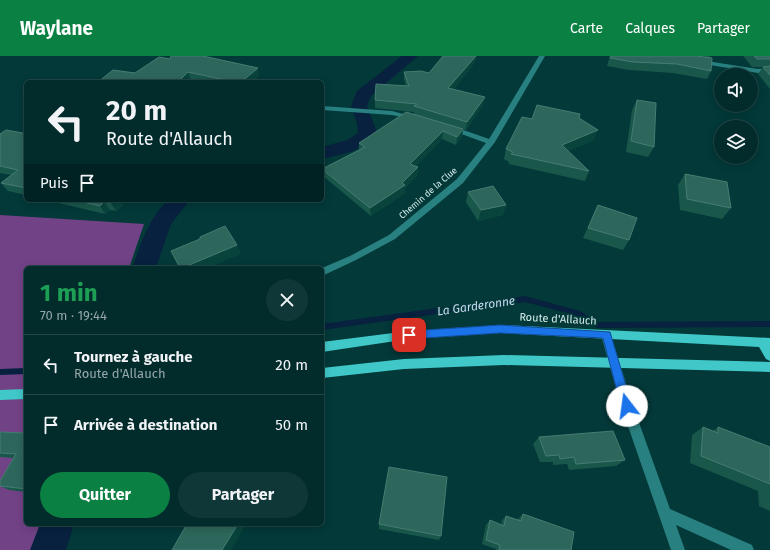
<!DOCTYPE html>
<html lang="fr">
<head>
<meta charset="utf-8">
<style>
	body { margin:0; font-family:"Fira Sans",sans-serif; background:#103737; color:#f1f3f6; height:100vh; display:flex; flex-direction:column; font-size:15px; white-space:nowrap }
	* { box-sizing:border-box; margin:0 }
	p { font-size:13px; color:#96a7a9 }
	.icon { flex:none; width:22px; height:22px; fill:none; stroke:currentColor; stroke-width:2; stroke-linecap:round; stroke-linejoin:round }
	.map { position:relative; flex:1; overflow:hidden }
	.sheet { position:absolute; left:24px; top:210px; width:300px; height:260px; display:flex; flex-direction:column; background:#022b2b; border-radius:6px; box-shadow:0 2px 10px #0003,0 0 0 1px #234747 }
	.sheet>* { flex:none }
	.guide { position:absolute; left:24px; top:24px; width:300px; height:122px; border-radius:6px; box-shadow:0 2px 10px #0003,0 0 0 1px #234747; background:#022b2b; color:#f1f3f6; overflow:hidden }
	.controls { position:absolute; left:714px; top:12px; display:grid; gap:8px }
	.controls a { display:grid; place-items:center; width:44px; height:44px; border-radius:50%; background:#022b2b; box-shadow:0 2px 10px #0003,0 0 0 1px #234747; font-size:20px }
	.pin { position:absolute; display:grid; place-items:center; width:34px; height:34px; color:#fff; margin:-17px; border-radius:8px; box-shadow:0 2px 6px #0006 }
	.me { position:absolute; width:44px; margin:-22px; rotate:345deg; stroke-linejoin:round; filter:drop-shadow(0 0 3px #0008) }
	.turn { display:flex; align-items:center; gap:14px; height:84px; padding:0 16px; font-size:18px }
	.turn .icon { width:52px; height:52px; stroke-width:2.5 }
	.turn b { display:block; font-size:28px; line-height:34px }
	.then { display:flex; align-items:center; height:38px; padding:0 16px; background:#0003; gap:8px; font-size:15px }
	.round { display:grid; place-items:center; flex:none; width:42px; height:42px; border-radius:21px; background:#103737 }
	.head { display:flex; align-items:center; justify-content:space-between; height:68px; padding:0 16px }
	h1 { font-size:24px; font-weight:700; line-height:30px; color:#1e9e55 }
	.primary-button { display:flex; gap:8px; margin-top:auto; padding:8px 16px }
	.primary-button a { flex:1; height:46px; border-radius:24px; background:#0b8043; color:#fff; font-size:16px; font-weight:700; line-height:46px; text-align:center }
	.primary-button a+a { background:#103737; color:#f1f3f6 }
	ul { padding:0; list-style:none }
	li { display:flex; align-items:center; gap:12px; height:60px; padding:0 16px; border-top:1px solid #234747 }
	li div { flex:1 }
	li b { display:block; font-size:15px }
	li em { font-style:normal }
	header { display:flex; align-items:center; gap:24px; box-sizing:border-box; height:56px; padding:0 20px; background:#0b8043; color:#fff }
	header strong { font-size:19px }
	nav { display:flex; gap:22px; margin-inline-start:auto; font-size:14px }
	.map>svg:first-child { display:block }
	.green { fill:#724287 }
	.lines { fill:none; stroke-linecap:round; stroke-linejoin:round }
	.stream { fill:#07213f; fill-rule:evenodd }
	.canal { fill:#07213f; fill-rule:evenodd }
	.minor { fill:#298080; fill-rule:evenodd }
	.major { fill:#40c8c8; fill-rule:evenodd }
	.wall { fill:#19574a }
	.shaded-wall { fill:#08443c }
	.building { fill:#2d675b; stroke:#477c72 }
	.route { fill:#1a73e8; stroke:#114b97 }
	.labels { text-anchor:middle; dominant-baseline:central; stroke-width:4; stroke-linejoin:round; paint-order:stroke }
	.far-street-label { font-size:9px; fill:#d3ebea; stroke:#033939 }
	.street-label { font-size:11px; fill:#d3ebea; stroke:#033939 }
	.water-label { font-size:12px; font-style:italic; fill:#c9dbf3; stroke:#033939 }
</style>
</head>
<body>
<header>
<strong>Waylane</strong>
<nav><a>Carte</a><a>Calques</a><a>Partager</a></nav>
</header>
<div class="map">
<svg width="770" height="494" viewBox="0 0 770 494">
	<rect width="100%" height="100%" fill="#033939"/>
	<!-- green -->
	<polygon class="green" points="0,159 144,168 129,212 26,212 26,468 44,468 35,494 0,494"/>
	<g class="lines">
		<!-- stream -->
		<g class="stream">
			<polygon points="525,240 580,255 598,266 770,265 770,271 597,272 575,259 525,246 322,274 322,268"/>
			<polygon points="26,312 26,318 0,319 0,313"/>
		</g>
		<!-- canal -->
		<g class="canal">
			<path d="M402 0H418L371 40 367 50 376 74C373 94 338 99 322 103V91L347 84 358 77 357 67 351 50 357 35Z"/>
			<path d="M168 144H190L171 168 156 212H132C141 188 148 163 168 144Z"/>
			<polygon points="40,468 74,468 66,494 30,494"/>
		</g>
		<!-- minor -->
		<g class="minor">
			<polygon points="539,0 545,0 495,86 463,127 395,183 356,204 322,220 322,212 350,200 389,179 457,123 486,87 445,72 449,70 452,70 489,83"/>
			<polygon points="700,4 758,13 770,12 770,16 758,17 698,7 698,5"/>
			<polygon points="322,50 392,55 418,62 415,64 392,59 322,54"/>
			<polygon points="606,275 610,276 611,279 633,350 670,453 752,489 754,494 731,494 676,469 685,494 671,494 621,350 601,279 602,276"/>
		</g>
		<!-- major -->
		<g class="major">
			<polygon points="501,269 770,282 770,305 766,303 759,291 501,277 409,283 322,296 322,286 409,275"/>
			<polygon points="504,299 770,306 770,316 504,309 404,313 322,322 322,312 404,303"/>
			<polygon points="26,333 26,343 0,344 0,334"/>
		</g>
	</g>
	<!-- wall -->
	<g class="wall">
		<polygon points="443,0 476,0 475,6 453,34 485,41 483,49 466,74 463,73 462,80 456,89 442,83 416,110 418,111 417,119 405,132 405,137 371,160 323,120 322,113 359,94 359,87 414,58 414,56 375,52 375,44 406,30 404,23 404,16 429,17"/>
		<polygon points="610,0 710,0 709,2 711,15 707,23 673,17 629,14 607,10"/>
		<polygon points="743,0 770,0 770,33 758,18 763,11 752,11"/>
		<polygon points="170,3 259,20 252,26 199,26 191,24 135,17"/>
		<polygon points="637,44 654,91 648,101 626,96 632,54"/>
		<polygon points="579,62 594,84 568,95 589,115 585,125 509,108 509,106 504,103 506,93 532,63"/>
		<polygon points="26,75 26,139 8,135 1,127 11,119 0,117 0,78 23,77"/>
		<polygon points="685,118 731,152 722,163 680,154 678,129"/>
		<polygon points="468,136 506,149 503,159 478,165 466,146"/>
		<polygon points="46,144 127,144 116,155 110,154 105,158"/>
		<polygon points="598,149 629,184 623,194 583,182"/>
		<polygon points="703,371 713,375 718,371 770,391 770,455 759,450 758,435 690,407 692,379"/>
		<polygon points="0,376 26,377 26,436 9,434 0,430 0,425 13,402 0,401"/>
		<polygon points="539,381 625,404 616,410 569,414 567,408 553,409 553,406 540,406 533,388"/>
		<polygon points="523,458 571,494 496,494 496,493 482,488 486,469 490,464 501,469 502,464 506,460 518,464 518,463"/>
		<polygon points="379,468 441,480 439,484 379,473"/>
	</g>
	<!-- shaded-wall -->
	<g class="shaded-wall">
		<polygon points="476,0 475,6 448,40 448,32"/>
		<polygon points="258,12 259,20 252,26 241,26"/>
		<polygon points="188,16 191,24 189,26 178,26"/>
		<polygon points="485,41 483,49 466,74 467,66"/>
		<polygon points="463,73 462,80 456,89 457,81"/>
		<polygon points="598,74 594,84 559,99 562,89"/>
		<polygon points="443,75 442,83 410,116 410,108"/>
		<polygon points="418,111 417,119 405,132 405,137 371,160 370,152"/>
		<polygon points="114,144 127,144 116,155 111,147"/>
		<polygon points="104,146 110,154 105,158 100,150"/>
		<polygon points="506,149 503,159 478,165 481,154"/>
		<polygon points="237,189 241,198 208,212 182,212"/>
		<polygon points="238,468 246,468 231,494 222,494"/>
	</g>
	<!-- building -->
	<g class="building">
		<polygon points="171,0 203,0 258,12 241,26 234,26 188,16 178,26 98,26 113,14 135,17 159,1 170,3"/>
		<polygon points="443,0 476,0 448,32 485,41 467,66 414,50 417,48 375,44 376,28 409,30 404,16 421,15 429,17"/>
		<polygon points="611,0 696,0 712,2 711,15 677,8 633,6 610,2"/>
		<polygon points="754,0 770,0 770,3 757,3"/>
		<polygon points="770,10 770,19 763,11"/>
		<polygon points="637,44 656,47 654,91 631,85"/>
		<polygon points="537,49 580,58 579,62 598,74 562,89 589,115 511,98 513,96 506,93 522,61 532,63"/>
		<polygon points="406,56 463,73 457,81 443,75 410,108 418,111 402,127 405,129 370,152 322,113 365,91 359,87"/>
		<polygon points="6,74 23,77 26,75 26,132 1,127 18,114 0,110 0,78"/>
		<polygon points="685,118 727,126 731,152 687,143"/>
		<polygon points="493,130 506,149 481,154 468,136"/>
		<polygon points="75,144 114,144 111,147 104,146 100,150"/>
		<polygon points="598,149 637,162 629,184 588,172"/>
		<polygon points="225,170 237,189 182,212 180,212 171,195 200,183 200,181"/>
		<polygon points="703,371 718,377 718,371 770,391 770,428 701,400"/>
		<polygon points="613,375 625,404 576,408 574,401 560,403 559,399 546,400 539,381"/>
		<polygon points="0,376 26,377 26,433 0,430 0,425 16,398 0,397"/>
		<polygon points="389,411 447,421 441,480 379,468"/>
		<polygon points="523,458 574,476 571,494 499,494 500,489 486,484 490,464 504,470 506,460 521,465"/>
		<polygon points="187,468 238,468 222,494 172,494"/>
	</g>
	<!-- route -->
	<polygon class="route" points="500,269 610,276 632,350 630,353 627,355 623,353 621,350 603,282 500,277 409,283 406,281 404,279 406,276 409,275"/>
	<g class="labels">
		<!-- far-street labels -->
		<g class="far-street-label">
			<text transform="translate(428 137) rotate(-41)">Chemin de la Clue</text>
		</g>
		<!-- street labels -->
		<g class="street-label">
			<text transform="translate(558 263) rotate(3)">Route d'Allauch</text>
		</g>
		<!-- water labels -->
		<g class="water-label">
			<text transform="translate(476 250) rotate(-8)">La Garderonne</text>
		</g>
	</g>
</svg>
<div class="controls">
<a><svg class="icon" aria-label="sound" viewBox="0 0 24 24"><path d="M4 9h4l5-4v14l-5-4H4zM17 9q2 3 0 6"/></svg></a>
<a><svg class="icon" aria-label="layers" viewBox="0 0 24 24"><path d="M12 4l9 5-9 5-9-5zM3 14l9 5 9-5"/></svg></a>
</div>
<div class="pin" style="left:409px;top:279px;background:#d93025"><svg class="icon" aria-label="arrive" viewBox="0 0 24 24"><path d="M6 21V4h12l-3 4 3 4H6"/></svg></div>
<svg class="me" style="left:627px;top:350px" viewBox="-20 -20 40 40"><circle r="19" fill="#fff"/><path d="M0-13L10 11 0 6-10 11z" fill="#1a73e8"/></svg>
<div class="guide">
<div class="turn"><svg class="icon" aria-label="left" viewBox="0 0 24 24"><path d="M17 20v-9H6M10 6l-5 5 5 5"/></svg><div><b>20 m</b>Route d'Allauch</div></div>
<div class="then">Puis<svg class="icon" aria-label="arrive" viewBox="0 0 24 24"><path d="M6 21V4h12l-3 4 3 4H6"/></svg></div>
</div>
<section class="sheet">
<div class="head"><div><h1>1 min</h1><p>70 m · 19:44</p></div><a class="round"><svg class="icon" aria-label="close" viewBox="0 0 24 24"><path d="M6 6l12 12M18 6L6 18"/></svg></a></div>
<ul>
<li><svg class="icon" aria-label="left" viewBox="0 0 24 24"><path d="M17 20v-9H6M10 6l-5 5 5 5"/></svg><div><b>Tournez à gauche</b><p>Route d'Allauch</p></div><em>20 m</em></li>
<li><svg class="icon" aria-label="arrive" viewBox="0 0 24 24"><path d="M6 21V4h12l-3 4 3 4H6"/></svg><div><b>Arrivée à destination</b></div><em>50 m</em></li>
</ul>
<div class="primary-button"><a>Quitter</a><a>Partager</a></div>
</section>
</div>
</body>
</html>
